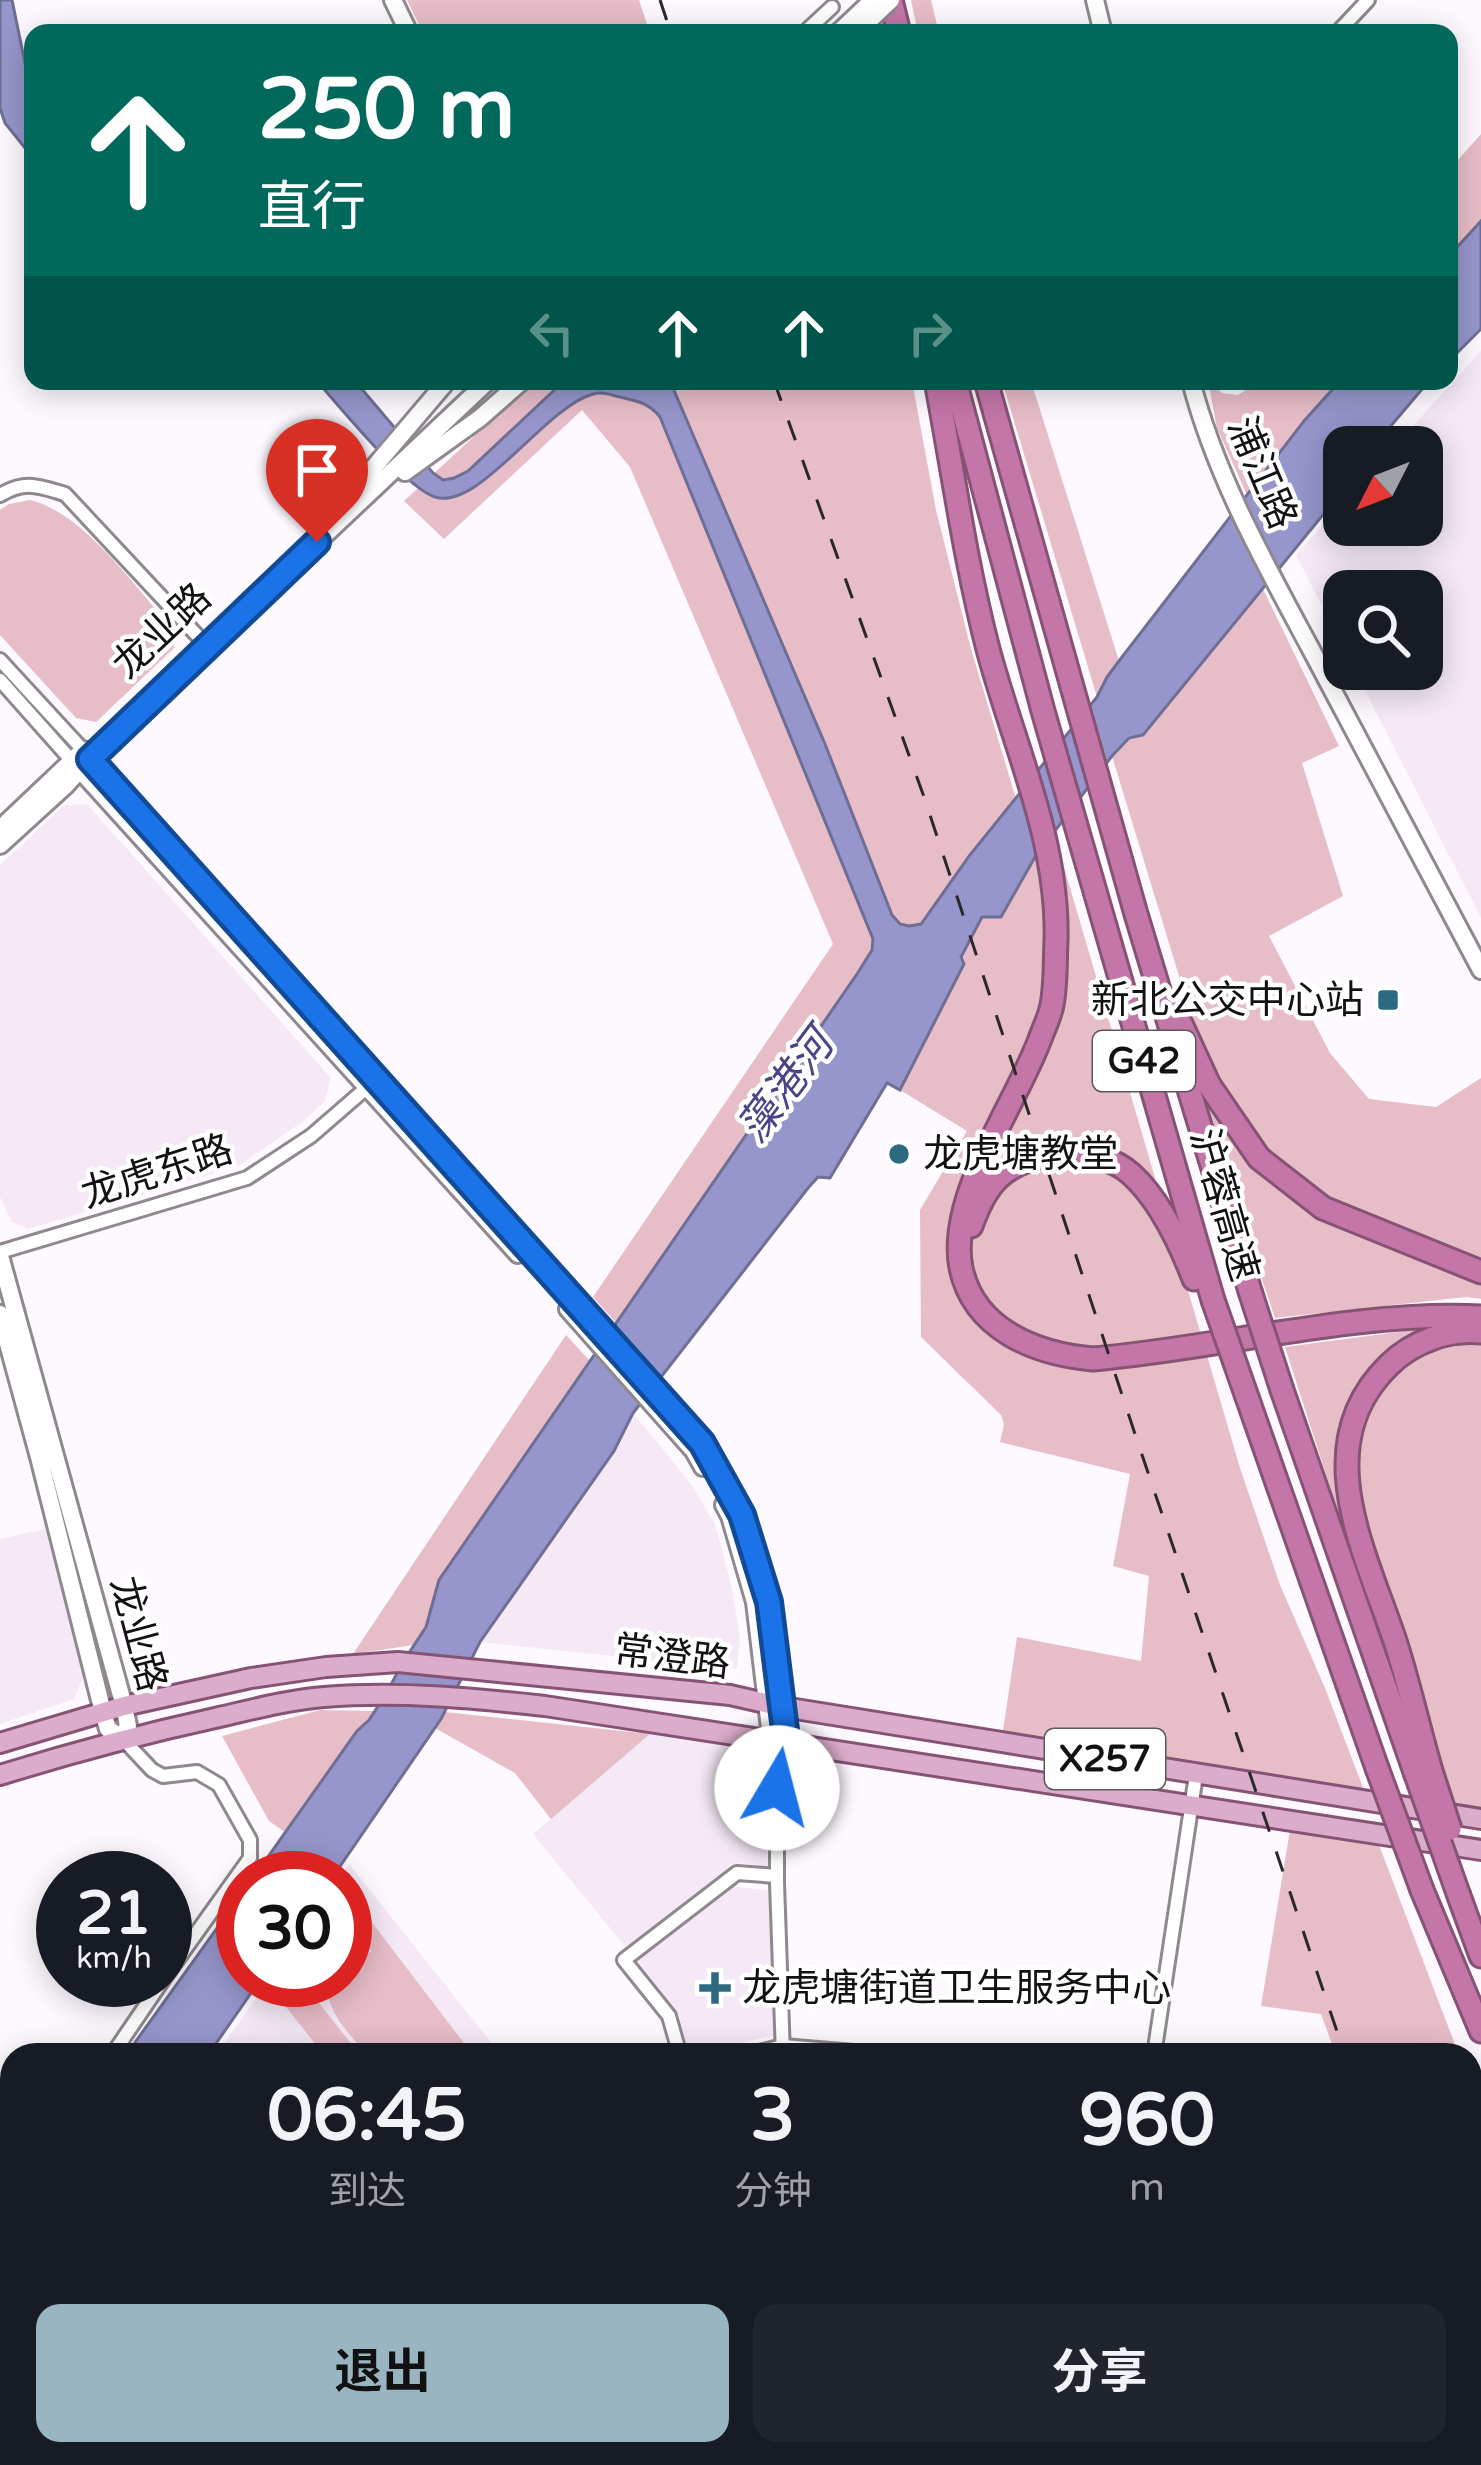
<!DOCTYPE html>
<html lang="zh">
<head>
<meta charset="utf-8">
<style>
	body { margin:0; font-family:"Varela Round","Noto Sans SC",sans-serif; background:#20242c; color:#f1f3f6; height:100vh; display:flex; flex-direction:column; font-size:45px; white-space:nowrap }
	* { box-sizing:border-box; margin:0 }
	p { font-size:39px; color:#9ea1a6 }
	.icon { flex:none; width:66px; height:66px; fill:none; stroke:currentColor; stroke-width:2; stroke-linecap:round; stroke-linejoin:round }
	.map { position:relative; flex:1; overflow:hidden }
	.side { position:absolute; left:0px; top:2043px; width:1482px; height:423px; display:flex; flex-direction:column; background:#171b24; border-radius:36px 36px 0 0; box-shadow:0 6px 30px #0003 }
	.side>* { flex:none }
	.top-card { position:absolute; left:24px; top:24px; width:1434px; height:366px; border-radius:24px; box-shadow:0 6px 30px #0003; background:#00695c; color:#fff; overflow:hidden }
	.needle { width:78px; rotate:228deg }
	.controls { position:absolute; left:1323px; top:426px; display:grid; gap:24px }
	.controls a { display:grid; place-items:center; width:120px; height:120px; border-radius:24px; background:#171b24; box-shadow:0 6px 30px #0003; font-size:60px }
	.speed { position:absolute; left:36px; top:1851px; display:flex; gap:24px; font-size:60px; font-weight:700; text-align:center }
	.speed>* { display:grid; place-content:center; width:156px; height:156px; border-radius:50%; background:#171b24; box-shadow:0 6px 30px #0003; line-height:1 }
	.speed small { font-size:30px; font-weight:400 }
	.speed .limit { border:18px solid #d22; background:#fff; color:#111 }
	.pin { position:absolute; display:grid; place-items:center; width:102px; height:102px; color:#fff; margin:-123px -51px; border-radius:50% 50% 50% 0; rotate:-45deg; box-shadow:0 0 12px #0007 }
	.pin .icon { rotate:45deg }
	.me { position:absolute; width:132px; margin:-66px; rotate:8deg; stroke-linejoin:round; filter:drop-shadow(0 0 9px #0008) }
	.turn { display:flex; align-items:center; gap:42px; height:252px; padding:0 36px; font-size:54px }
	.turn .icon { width:156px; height:156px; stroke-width:2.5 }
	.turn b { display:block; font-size:84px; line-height:102px }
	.lanes { display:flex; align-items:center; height:114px; padding:0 36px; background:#0003; justify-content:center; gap:60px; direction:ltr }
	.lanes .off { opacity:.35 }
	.eta { display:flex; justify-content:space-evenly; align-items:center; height:204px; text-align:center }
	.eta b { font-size:72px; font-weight:700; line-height:84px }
	.button { display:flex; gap:24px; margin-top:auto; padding:24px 36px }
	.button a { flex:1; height:138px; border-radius:24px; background:#99b5c1; color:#111; font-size:48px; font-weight:700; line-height:138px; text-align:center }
	.button a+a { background:#20242c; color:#f1f3f6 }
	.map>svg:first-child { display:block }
	.built { fill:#f4e9f5 }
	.green { fill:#e7bdc8 }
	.water { fill:#9696cc; stroke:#6f6e94; stroke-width:3 }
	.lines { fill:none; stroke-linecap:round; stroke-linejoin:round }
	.street-casing { stroke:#8f898f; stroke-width:18 }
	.secondary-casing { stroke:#8f898f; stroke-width:22 }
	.primary-casing { stroke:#865374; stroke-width:24 }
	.highway-casing { stroke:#865374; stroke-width:27 }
	.street { stroke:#fff; stroke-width:12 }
	.secondary { stroke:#fff; stroke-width:16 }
	.primary { stroke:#dcadcb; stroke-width:18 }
	.highway { stroke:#c476a8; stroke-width:21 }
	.rail { stroke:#2b282b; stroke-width:3; stroke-dasharray:21 21; stroke-linecap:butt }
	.secondary-bridge-casing { stroke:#8f898f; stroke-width:22; stroke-linecap:butt }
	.highway-bridge-casing { stroke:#865374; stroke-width:27; stroke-linecap:butt }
	.secondary-bridge { stroke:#fff; stroke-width:16 }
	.highway-bridge { stroke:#c476a8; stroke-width:21 }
	.route-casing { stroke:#114b97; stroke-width:30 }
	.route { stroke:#1a73e8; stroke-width:21 }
	.poi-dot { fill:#2d6a81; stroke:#fff; stroke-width:4.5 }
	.labels { text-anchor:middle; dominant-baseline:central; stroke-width:9; stroke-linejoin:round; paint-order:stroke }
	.shield { fill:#fff; stroke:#5a585a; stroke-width:3 }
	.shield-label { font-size:36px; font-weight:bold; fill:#131113 }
	.street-label { font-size:39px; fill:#131113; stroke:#fff }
	.poi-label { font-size:39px; fill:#131113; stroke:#fff; text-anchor:start }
	.water-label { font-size:42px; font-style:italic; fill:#484487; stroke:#fff }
</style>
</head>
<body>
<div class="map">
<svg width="1481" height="2465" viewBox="0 0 1481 2465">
	<rect width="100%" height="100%" fill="#fef8ff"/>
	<!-- built -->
	<g class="built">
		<polygon points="1481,351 1481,918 1354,669 1422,669 1422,591 1344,591 1344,649 1296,555 1344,503 1344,525 1422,525 1422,447 1394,447"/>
		<polygon points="87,804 331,1078 325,1101 305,1120 238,1166 28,1229 12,1222 0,1197 0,865 65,805"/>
		<polygon points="633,1413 691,1484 715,1524 731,1584 740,1637 737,1669 480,1642 614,1451"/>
		<polygon points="46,1529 83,1677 74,1699 0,1724 0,1539"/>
		<polygon points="650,1734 731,1744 754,1757 762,1770 765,1785 768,1868 740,1863 628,1950 533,1834"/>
		<polygon points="349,1864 501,2055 216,2055 269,1980 345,1980 345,1878 339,1878"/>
		<polygon points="731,1886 771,1891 775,2035 689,2055 679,2015 634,1960"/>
		<polygon points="277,2454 639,2454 651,2459 648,2465 312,2465 309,2462"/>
		<polygon points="752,2454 821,2454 819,2465 751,2465"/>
		<polygon points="874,2454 995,2454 991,2465 873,2465"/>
	</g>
	<!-- green -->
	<g class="green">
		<polygon points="407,0 639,0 650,33 423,33"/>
		<polygon points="911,0 931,0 939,33 918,33"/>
		<polygon points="1481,134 1481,221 1449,256 1449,170"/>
		<polygon points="534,381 912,381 936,510 971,649 1016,799 970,855 876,987 857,975 617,1324 593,1297 833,944 630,467 582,410 444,539 404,501"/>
		<polygon points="1002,381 1031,381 1119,661 1107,677 1097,697"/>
		<polygon points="1208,381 1222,393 1238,395 1259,381 1340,381 1247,495 1217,428"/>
		<path d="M30 500C85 513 137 590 175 632L174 648 96 722 76 718 0 635V510L9 504Z"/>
		<polygon points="1263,589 1339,746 1302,763 1343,896 1269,936 1330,1053 1369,1099 1436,1107 1481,1078 1481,1263 1329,1198 1266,1152 1214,1079 1190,1012 1112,756 1129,738 1143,735"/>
		<polygon points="1054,833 1240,1468 1280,1585 1325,1688 1365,1793 1002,1737 1017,1637 1141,1661 1149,1576 1113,1566 1130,1474 1000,1442 1004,1424 1001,1415 921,1337 920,1210 967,1131 900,1090 964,964 960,957 983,917 1001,916 1035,857"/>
		<polygon points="1207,1101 1234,1140 1310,1207 1360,1237 1481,1283 1481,1299 1466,1297 1275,1318 1202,1102"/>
		<polygon points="1436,1327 1347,1421 1368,1592 1364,1593 1285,1347"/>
		<polygon points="566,1335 591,1362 439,1580 426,1627 414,1645 353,1654"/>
		<path d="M1474 1343 1481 1344V1811L1457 1809C1438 1750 1419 1692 1399 1633 1386 1593 1369 1552 1361 1509 1350 1454 1364 1394 1413 1362 1431 1350 1453 1347 1474 1343Z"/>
		<polygon points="320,1710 375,1711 357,1731 285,1832 269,1821 222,1736"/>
		<polygon points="445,1712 650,1734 551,1819 515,1773 435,1728"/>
		<polygon points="1290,1830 1379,1845 1459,2055 1336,2055 1321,2014 1261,2006"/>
		<path d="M370 1920 470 2051 465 2055H453L450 2052 448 2055H367C349 2032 323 2011 329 1980H345V1959L352 1954 372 1952 356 1930Z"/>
		<polygon points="305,1985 360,2055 324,2055 283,2003"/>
		<polygon points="1470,2083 1481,2112 1481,2327 1470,2333"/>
		<polygon points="1481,2420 1481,2465 1446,2465 1446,2454 1470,2454 1470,2425"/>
		<polygon points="344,2454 408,2454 410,2456 396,2465 352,2465"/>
	</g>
	<!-- water -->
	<g class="water">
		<polygon points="0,0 12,0 33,102 33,158 5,123 0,108"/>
		<polygon points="1481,221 1481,329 1449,361 1449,256"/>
		<path d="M317 381H355L433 473 443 480 454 478 468 471 564 381H670L825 744 892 915 900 924 909 926 921 924 970 855 1097 697 1107 677 1119 661 1304 421 1340 381H1429L1373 447H1344V489L1143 735 1129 738 1112 756 1035 857 1001 917H982L961 957 964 964 900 1090 887 1083 830 1178 818 1177 808 1188 633 1413 614 1451 480 1642 441 1719 332 1878H253L357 1731 369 1720 386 1694 403 1662 426 1627 439 1580 857 974 872 950 873 939 660 417C649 403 638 401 620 397 611 395 602 391 593 394 545 407 479 511 435 497 406 488 340 407 317 381Z"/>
		<polygon points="243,1892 243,1980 260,1980 208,2055 126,2055"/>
		<polygon points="12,2218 12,2386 0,2427 0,2240"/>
	</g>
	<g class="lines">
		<!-- street casing -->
		<g class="street-casing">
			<g id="street">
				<polyline points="804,33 832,7"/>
				<polyline points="1337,33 1368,0"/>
				<path d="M0 495C25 480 38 486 65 494L207 646"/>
				<polyline points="0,660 83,750"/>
				<polyline points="0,680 72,761"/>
				<polyline points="0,1252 247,1178 311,1136 371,1084"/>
				<polyline points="122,1738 152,1770 163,1776 197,1772 219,1785 250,1840 250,1858 165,1977"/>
				<polyline points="777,1743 777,1883 783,2055"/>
				<polyline points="112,2055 163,1980"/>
				<polyline points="680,2055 669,2016 624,1960 737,1873 777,1876"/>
				<polyline points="747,2055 783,2046 890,2055"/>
				<polyline points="1154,2055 1196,1775"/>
				<polyline points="0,2211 12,2193"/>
				<polyline points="657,2454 698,2465"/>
				<polyline points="1067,2454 1085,2465"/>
				<polyline points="1267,2454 1274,2465"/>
				<polyline points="0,2465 12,2433"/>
				<polyline points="861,2465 863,2454"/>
			</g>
		</g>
		<!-- secondary casing -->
		<g class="secondary-casing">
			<g id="secondary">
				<polyline points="393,0 409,33"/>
				<polyline points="1095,0 1103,33"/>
				<path d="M1191 381C1216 478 1267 567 1314 655 1370 760 1425 865 1481 970"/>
				<polyline points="405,472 480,418 522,381"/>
				<polyline points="335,513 447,381"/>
				<path d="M83 750 114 787 665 1398C694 1434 722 1471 741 1513 771 1579 778 1659 785 1730L777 1743"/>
				<polyline points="72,761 518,1254"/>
				<polyline points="0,829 78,755"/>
				<polyline points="0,845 67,784 103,744 488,381"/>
				<polyline points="0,1256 124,1706 128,1726 122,1738 108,1729 103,1712 39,1457 0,1314"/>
				<polyline points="568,1309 694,1451 703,1467"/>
				<polyline points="724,1505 730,1516 755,1602 770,1728 777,1743"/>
			</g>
		</g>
		<!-- primary casing -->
		<g class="primary-casing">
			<g id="primary">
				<polyline points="0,1743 124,1706 251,1678 326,1667 398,1662 730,1695 783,1707 1481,1819"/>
				<path d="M0 1775C71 1753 142 1734 215 1718 250 1710 287 1700 324 1697 398 1691 472 1698 545 1706L1481 1850"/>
				<polyline points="0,2250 12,2263"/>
				<polyline points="0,2291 12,2304"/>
				<polyline points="1470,2398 1481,2391"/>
				<polyline points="122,2454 132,2465"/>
				<polyline points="150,2454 160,2465"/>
				<polyline points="185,2454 195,2465"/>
				<polyline points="209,2454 222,2465"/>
				<polyline points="1419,2454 1436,2465"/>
				<polyline points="1311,2465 1330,2454"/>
				<polyline points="1348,2465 1369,2454"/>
			</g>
		</g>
		<!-- highway casing -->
		<g class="highway-casing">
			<g id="highway">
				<polyline points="891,0 899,33"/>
				<path d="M936 381C953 470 965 561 988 649 1013 744 1059 840 1056 941 1055 961 1056 984 1052 1005 1050 1016 1044 1028 1040 1039 1015 1106 947 1197 961 1268 974 1330 1036 1354 1093 1359 1222 1348 1351 1311 1481 1317"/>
				<polyline points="955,381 1043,711 1213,1300"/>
				<polyline points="986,381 1136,914 1250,1291"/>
				<polyline points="1181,1024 1209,1085 1259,1158 1323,1208 1481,1272"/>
				<path d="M971 1226C977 1209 985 1190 999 1177 1031 1148 1098 1144 1131 1174 1160 1200 1180 1243 1194 1279"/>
				<polyline points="1282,1390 1415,1772"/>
				<polyline points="1247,1397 1377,1768"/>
				<path d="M1432 1774C1419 1730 1409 1684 1395 1641 1365 1551 1307 1445 1389 1365 1412 1342 1448 1329 1481 1332"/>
				<polyline points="1422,1890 1481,2031"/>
				<polyline points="1459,1896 1481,1956"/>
				<polyline points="1470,2367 1481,2360"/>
			</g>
		</g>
		<!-- street -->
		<use href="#street" class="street"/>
		<!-- secondary -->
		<use href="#secondary" class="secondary"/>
		<!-- primary -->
		<use href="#primary" class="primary"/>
		<!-- highway -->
		<use href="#highway" class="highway"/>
		<!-- rail -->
		<g class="rail">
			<polyline points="660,0 671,33"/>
			<polyline points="774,381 924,797 1137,1440 1345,2055"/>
			<polyline points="1470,2392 1481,2424"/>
			<polyline points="1470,2424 1481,2457"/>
		</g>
		<!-- secondary-bridge casing -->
		<g class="secondary-bridge-casing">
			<g id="secondary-bridge">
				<polyline points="838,33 873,0"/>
				<polyline points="856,33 891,0"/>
			</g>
		</g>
		<!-- highway-bridge casing -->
		<g class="highway-bridge-casing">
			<g id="highway-bridge">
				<polyline points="1250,1291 1282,1390"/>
				<polyline points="1213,1300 1247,1397"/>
				<polyline points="1377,1768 1422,1890"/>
				<polyline points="1415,1772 1459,1896"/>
				<polyline points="1432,1774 1450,1829"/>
			</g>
		</g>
		<!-- secondary-bridge -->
		<use href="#secondary-bridge" class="secondary-bridge"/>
		<!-- highway-bridge -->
		<use href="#highway-bridge" class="highway-bridge"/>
	</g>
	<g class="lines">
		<!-- route casing -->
		<g class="route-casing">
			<polyline id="route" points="317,542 90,759 702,1443 742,1515 769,1602 785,1730 777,1743 777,1788"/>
		</g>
		<!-- route -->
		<use href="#route" class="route"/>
	</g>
	<!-- markers -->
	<g class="poi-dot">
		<rect x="1376" y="988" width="24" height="24" rx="6"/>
		<circle cx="899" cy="1154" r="12"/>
		<path d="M709 1970h12v12h12v12h-12v12h-12v-12h-12v-12h12z"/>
	</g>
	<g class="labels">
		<!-- shield labels -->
		<g class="shield">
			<rect x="1093" y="1031" width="102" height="60" rx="9"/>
			<rect x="1045" y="1729" width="120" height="60" rx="9"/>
		</g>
		<g class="shield-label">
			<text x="1144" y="1061">G42</text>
			<text x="1105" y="1759">X257</text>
		</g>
		<!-- street labels -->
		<g class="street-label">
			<text transform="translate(1262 473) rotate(67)">浦江路</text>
			<text transform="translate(162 631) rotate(-43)">龙业路</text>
			<text transform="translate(157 1172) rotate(-18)">龙虎东路</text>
			<text transform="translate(1224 1205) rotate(74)">沪蓉高速</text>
			<text transform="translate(138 1634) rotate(75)">龙业路</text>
			<text transform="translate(672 1657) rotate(7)">常澄路</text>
		</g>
		<!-- poi labels -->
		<g class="poi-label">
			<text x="1364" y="1000" text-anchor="end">新北公交中心站</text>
			<text x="923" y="1154">龙虎塘教堂</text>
			<text x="742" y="1988">龙虎塘街道卫生服务中心</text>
		</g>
		<!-- water labels -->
		<g class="water-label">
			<text transform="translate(786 1086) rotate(-53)">藻港河</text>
		</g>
	</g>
</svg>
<div class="controls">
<a><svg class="needle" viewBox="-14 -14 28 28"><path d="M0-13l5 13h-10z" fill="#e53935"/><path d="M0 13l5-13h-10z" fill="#9ea1a6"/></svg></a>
<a><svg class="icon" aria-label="search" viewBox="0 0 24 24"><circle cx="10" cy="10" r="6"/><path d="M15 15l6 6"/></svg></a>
</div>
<div class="speed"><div>21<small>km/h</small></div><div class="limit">30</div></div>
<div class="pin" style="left:317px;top:542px;background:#d93025"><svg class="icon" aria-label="arrive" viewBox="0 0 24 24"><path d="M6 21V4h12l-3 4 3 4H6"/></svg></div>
<svg class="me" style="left:777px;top:1788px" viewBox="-20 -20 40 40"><circle r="19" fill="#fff"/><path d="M0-13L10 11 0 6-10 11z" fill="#1a73e8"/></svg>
<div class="top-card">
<div class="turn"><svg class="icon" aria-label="ahead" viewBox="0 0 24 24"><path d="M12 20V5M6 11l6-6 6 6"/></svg><div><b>250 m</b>直行</div></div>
<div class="lanes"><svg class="icon off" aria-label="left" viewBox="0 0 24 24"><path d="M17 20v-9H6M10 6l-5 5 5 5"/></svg><svg class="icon" aria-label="ahead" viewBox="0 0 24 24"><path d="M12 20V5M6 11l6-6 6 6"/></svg><svg class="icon" aria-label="ahead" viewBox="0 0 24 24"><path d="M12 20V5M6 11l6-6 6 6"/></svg><svg class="icon off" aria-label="right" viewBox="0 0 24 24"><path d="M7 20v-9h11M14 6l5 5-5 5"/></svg></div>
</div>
<section class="side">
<div class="eta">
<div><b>06:45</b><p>到达</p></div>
<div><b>3</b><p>分钟</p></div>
<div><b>960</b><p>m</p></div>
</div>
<div class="button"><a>退出</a><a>分享</a></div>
</section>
</div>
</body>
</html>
